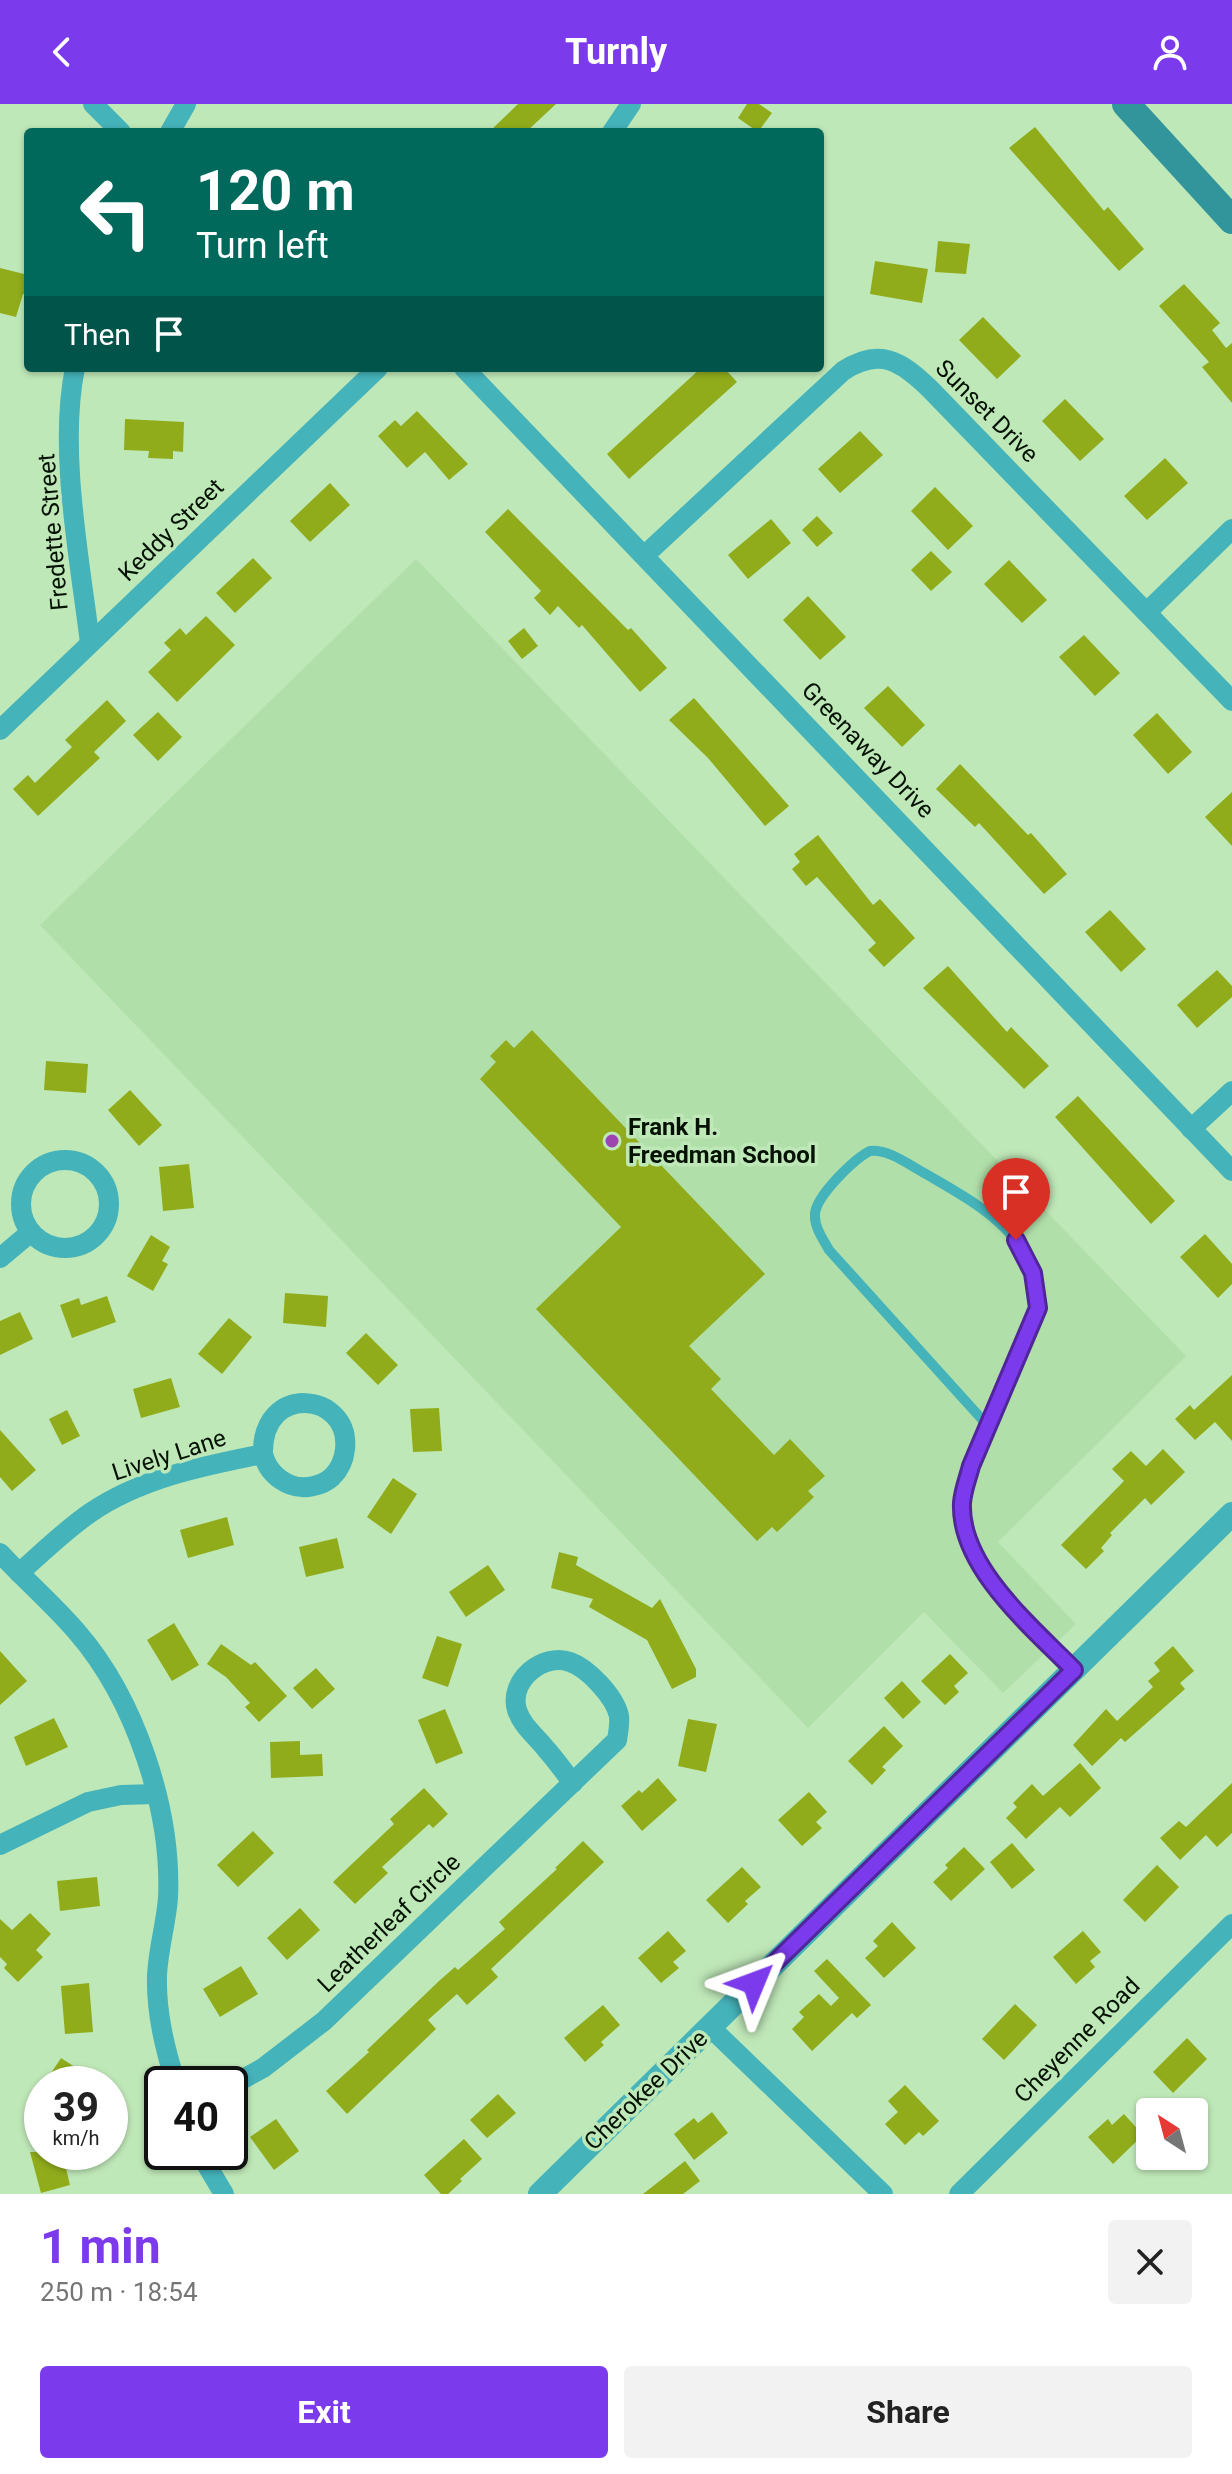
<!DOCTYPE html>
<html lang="en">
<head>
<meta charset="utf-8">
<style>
	body { margin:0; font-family:Roboto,sans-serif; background:#f2f2f2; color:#222; height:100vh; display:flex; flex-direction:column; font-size:30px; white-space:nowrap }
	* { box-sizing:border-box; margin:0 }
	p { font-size:26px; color:#767676 }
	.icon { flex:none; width:44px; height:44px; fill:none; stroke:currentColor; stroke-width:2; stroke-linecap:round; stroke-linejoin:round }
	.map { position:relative; height:2090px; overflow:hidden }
	.side { display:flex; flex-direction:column; background:#fff; flex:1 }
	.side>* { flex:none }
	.top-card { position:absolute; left:24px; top:24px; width:800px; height:244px; border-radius:8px; box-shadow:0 2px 6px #0004; background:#00695c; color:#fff; overflow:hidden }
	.needle { width:52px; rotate:324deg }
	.buttons { position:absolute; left:1136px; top:1994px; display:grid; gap:16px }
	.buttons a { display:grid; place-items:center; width:72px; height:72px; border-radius:8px; background:#fff; box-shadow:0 2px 6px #0004; font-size:40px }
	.speed { position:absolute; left:24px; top:1962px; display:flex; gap:16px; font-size:40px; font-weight:700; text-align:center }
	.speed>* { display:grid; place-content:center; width:104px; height:104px; border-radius:50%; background:#fff; box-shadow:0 2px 6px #0004; line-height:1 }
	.speed small { font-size:20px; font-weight:400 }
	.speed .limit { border:4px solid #111; border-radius:12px; background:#fff; color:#111 }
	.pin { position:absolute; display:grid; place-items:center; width:68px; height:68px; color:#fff; margin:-82px -34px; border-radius:50% 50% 50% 0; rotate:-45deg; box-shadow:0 0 8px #0007 }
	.pin .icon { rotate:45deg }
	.me { position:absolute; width:88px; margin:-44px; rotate:46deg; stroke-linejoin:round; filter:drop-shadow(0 0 6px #0008) }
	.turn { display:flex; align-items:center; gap:28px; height:168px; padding:0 40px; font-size:36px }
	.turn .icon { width:104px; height:104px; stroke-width:2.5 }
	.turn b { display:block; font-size:56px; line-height:68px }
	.then { display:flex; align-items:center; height:76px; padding:0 40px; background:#0003; gap:16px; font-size:30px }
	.round { display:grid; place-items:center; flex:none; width:84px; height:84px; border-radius:8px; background:#f2f2f2 }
	.summary { display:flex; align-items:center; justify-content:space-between; height:136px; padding:0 40px }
	h1 { font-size:48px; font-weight:700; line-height:60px; color:#7c3aed }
	.primary-button { display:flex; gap:16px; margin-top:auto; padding:16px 40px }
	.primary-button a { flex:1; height:92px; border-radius:8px; background:#7c3aed; color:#fff; font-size:32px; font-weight:700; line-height:92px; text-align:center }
	.primary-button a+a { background:#f2f2f2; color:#222 }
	header { display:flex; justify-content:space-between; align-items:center; height:104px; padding:0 40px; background:#7c3aed; color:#fff; font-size:36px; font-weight:700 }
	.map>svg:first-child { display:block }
	.built { fill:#b1dfa9 }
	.building { fill:#90ac1b }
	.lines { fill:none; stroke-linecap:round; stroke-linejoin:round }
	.service { stroke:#45b3ba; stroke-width:10 }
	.minor { stroke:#45b3ba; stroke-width:20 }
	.tertiary { stroke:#45b3ba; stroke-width:24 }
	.secondary { stroke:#32959b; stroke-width:28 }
	.route-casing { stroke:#51269a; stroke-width:20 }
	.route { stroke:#7c3aed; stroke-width:14 }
	.poi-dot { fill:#9e44b0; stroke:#bfe8b8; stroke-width:3 }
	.labels { text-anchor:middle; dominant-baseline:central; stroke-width:7; stroke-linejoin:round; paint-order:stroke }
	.street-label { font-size:24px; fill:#041103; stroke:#bfe8b8 }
	.poi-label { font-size:24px; font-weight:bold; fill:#041103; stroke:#bfe8b8; text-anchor:start }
</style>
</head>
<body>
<header><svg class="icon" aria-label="back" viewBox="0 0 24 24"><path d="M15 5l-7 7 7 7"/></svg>Turnly<svg class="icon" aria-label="person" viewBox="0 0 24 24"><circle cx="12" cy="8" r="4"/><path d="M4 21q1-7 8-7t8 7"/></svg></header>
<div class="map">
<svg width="1232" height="2090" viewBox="0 0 1232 2090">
	<rect width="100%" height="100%" fill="#bfe8b8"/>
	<!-- built -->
	<polygon class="built" points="416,455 1186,1252 998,1438 1076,1520 1003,1589 924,1508 808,1624 40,821"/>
	<!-- building -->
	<g class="building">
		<polygon points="518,0 556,0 526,28 489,28"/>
		<polygon points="747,0 759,0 772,9 758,28 738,14"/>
		<polygon points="1035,23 1104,107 1108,103 1144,145 1119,167 1009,44"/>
		<polygon points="938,137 970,140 966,170 935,168"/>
		<polygon points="875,157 928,165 922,199 870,190"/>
		<polygon points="0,164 28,171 28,191 23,190 16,213 0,209"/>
		<polygon points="1184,180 1220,219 1212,226 1226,244 1232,239 1232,299 1202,263 1209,258 1159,202"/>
		<polygon points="983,213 1021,252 997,275 959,236"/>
		<polygon points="701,264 724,264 737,278 629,375 607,350"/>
		<polygon points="1065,295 1104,335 1080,357 1042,317"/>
		<polygon points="417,307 468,360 449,376 425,348 407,364 378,332 395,316 401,322"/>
		<polygon points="125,315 184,318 183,348 173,347 173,355 148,354 149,347 124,346"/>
		<polygon points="860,327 883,351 840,389 818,365"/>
		<polygon points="1165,354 1188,379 1147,416 1124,392"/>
		<polygon points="330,379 350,401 310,438 290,417"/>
		<polygon points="935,383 973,422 948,446 911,407"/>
		<polygon points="508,405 628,526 631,524 667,564 640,588 582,521 579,524 558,502 550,511 534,494 541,487 485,428"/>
		<polygon points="817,412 833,429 817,443 802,426"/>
		<polygon points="771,415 791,439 748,475 728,451"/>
		<polygon points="931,447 952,468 931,487 911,466"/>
		<polygon points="253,454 272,474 235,509 216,489"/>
		<polygon points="1009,456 1047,496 1022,519 984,480"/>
		<polygon points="808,492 846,533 820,556 783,516"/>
		<polygon points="206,512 235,541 177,598 148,568 171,546 164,539 180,524 186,531"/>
		<polygon points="524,524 538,542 522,555 508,537"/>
		<polygon points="1084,531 1120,569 1095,592 1059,553"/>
		<polygon points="888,582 925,621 902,643 864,604"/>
		<polygon points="694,594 789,702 765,722 708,654 669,616"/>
		<polygon points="107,596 126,617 94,648 100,654 38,712 13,685 28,671 35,679 72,643 65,636"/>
		<polygon points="158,608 182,633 158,657 133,631"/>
		<polygon points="1157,609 1192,648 1168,670 1133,631"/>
		<polygon points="960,660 1028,731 1031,729 1067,770 1044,790 979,719 975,723 936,685"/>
		<polygon points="1232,688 1232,742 1205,713"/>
		<polygon points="818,731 873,801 880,795 915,834 884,863 868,846 876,839 817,773 806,782 792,765 800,758 794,750"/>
		<polygon points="1110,806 1146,845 1121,868 1085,828"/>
		<polygon points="948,862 1007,928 1011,923 1049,962 1024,985 923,884"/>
		<polygon points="1217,866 1232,882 1232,893 1197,924 1177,901"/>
		<polygon points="532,926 765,1170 689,1242 721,1275 711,1285 774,1351 790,1335 825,1372 808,1387 814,1393 777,1428 772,1423 757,1437 536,1205 621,1123 480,975 496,958 490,952 506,936 514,944"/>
		<polygon points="46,957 88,960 86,989 44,986"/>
		<polygon points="130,986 162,1021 139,1042 108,1006"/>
		<polygon points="1078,992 1175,1097 1151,1120 1055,1013"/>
		<polygon points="189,1060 194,1104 163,1107 159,1063"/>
		<polygon points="1205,1130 1232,1160 1232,1180 1218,1194 1180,1153"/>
		<polygon points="151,1131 170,1143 162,1157 168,1160 153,1187 127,1172"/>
		<polygon points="285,1189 328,1192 326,1223 283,1219"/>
		<polygon points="107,1192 116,1218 72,1234 60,1201 79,1194 81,1201"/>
		<polygon points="20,1208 33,1235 0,1251 0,1217"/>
		<polygon points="229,1214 252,1233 222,1270 198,1250"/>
		<polygon points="366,1229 398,1261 378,1281 346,1249"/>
		<polygon points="1232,1271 1232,1337 1215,1318 1195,1336 1175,1315 1190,1301 1194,1306"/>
		<polygon points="171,1274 180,1303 141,1314 133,1285"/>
		<polygon points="439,1304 442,1347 413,1348 410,1305"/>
		<polygon points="67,1306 80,1332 62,1341 49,1315"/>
		<polygon points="0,1326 36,1366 12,1387 0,1373"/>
		<polygon points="1163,1345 1185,1368 1151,1401 1145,1394 1110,1429 1112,1431 1101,1444 1104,1447 1086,1465 1061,1441 1124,1377 1112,1365 1131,1347 1146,1362"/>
		<polygon points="393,1374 417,1390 391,1430 367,1413"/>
		<polygon points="227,1413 234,1441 188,1454 180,1426"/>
		<polygon points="337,1434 344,1464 306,1473 299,1443"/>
		<polygon points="559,1448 578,1453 576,1461 652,1504 660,1495 696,1565 696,1573 672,1585 647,1536 589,1503 593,1495 551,1484"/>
		<polygon points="488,1461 505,1486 466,1513 449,1488"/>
		<polygon points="174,1519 199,1561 172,1577 147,1536"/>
		<polygon points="437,1532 462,1540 448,1583 422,1574"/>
		<polygon points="221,1540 251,1561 255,1558 287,1592 259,1618 245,1603 250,1599 226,1573 207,1560"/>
		<polygon points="1173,1542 1194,1567 1180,1579 1185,1585 1125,1638 1121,1634 1092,1662 1073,1641 1106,1605 1117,1617 1153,1583 1148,1577 1160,1567 1154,1559"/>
		<polygon points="0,1547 27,1577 0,1601"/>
		<polygon points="950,1550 968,1569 954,1582 959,1588 945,1601 921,1577"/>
		<polygon points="316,1564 335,1585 312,1605 293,1584"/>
		<polygon points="902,1577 921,1598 903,1615 884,1594"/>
		<polygon points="445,1605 463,1649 436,1660 418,1616"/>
		<polygon points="54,1614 68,1643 26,1662 14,1633"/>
		<polygon points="688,1615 717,1620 706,1668 678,1662"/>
		<polygon points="884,1622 903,1642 882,1663 886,1666 872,1681 848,1657"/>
		<polygon points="300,1637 300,1651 322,1650 323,1672 271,1674 270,1638"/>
		<polygon points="1080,1659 1101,1684 1070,1713 1060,1703 1026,1735 1006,1714 1017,1703 1013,1699 1032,1680 1043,1692"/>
		<polygon points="658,1674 677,1696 642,1727 621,1702 639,1686 642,1689"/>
		<polygon points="1232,1679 1232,1729 1217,1743 1206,1731 1180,1756 1160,1734 1179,1717 1186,1723"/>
		<polygon points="424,1684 448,1710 433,1724 429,1720 382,1763 388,1769 355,1800 333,1778 394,1720 390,1715"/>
		<polygon points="809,1688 827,1708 816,1718 822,1724 802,1742 778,1716"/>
		<polygon points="253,1727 274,1749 238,1783 217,1761"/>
		<polygon points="583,1737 604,1758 491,1865 498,1873 467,1901 457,1890 428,1916 436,1925 347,2010 326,1987 369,1948 367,1946 439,1877 455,1863 458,1866 505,1825 499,1818 557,1765 555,1764"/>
		<polygon points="1012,1739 1035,1766 1012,1785 990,1758"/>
		<polygon points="964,1743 985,1765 951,1797 933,1778 948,1764 945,1761"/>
		<polygon points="1157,1761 1179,1783 1145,1818 1123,1796"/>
		<polygon points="742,1763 761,1783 745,1797 748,1800 728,1819 706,1796"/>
		<polygon points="97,1773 100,1802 60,1807 57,1777"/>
		<polygon points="300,1804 320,1826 287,1856 267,1834"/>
		<polygon points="30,1809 51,1830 36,1846 43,1853 18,1878 4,1864 7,1860 0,1853 0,1815 12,1826"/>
		<polygon points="892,1818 916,1844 884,1874 865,1854 878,1842 873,1837"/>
		<polygon points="668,1827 686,1847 673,1858 679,1864 661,1879 638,1854"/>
		<polygon points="1083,1827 1101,1848 1090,1857 1095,1863 1076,1880 1053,1853"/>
		<polygon points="827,1855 871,1901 857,1914 852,1909 812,1947 792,1925 804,1913 799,1908 819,1890 831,1902 839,1894 814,1867"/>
		<polygon points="241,1862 258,1890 220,1913 203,1885"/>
		<polygon points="89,1879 93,1928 65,1930 61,1882"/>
		<polygon points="1015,1900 1037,1921 1004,1956 982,1935"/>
		<polygon points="603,1901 620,1921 601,1938 604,1941 585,1958 564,1934"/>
		<polygon points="1187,1934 1207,1955 1173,1989 1153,1968"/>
		<polygon points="61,1954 101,1980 44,1980"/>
		<polygon points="905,1981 939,2017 923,2032 919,2028 905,2041 885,2020 898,2008 888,1997"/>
		<polygon points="498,1990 516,2009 487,2034 470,2016"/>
		<polygon points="712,2008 728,2029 694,2056 674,2030 694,2014 698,2019"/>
		<polygon points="1124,2010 1143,2031 1113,2060 1088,2033 1108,2015 1112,2021"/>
		<polygon points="276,2015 299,2047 274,2066 250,2033"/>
		<polygon points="464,2035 482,2055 460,2075 462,2077 448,2090 441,2090 424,2071"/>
		<polygon points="30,2048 62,2048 70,2081 41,2089"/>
		<polygon points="685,2057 700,2077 683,2090 643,2090"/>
	</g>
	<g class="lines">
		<!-- service -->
		<path class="service" d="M988 1322 829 1146C823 1135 814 1123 815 1110 816 1092 854 1055 870 1047 889 1045 909 1061 926 1070 984 1104 1034 1129 1038 1204L971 1362C968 1374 963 1386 962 1398 959 1462 1032 1522 1073 1564"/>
		<!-- minor -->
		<g class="minor">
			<polyline points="93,0 121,28"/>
			<polyline points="170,28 186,0"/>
			<polyline points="612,28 631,0"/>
			<path d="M75 264C58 346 80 456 90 539"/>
			<polyline points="464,264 1232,1067"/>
			<path d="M645 451 843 267C880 243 901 257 930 285L1232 597"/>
			<polyline points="1147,508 1232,425"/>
			<polyline points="0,626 378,264"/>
			<polyline points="1191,1025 1232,987"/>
			<circle cx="65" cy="1100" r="44"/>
			<polyline points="0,1154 31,1128"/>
			<path d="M0 1449C25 1476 53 1500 77 1528 135 1595 172 1705 168 1794 166 1820 158 1846 157 1872 156 1909 165 1945 176 1980"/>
			<path d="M19 1469C42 1449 64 1427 90 1409 141 1374 203 1362 263 1350 261 1278 351 1288 345 1345 344 1356 340 1365 332 1373 322 1382 304 1386 291 1381 276 1375 267 1365 263 1350"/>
			<polyline points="0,1741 88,1698 121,1691 156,1690"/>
			<polyline points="710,1923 883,2090"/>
			<path d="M230 1982 263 1964 324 1917 617 1636C618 1629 620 1620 619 1612 615 1593 588 1564 570 1558 543 1548 508 1577 517 1606 522 1622 536 1632 546 1645 556 1656 564 1668 573 1679"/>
			<polyline points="199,2048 224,2090"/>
			<polyline points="959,2090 1232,1820"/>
		</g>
		<!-- tertiary -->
		<polyline class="tertiary" points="540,2090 1232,1410"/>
		<!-- secondary -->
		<polyline class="secondary" points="1126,0 1232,116"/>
	</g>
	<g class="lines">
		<!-- route casing -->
		<g class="route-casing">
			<path id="route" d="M754 1879 1074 1566C1033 1524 959 1463 962 1399 963 1386 968 1374 971 1362L1038 1204 1033 1169 1016 1136"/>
		</g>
		<!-- route -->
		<use href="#route" class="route"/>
	</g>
	<!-- markers -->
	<circle class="poi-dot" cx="612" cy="1037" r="8"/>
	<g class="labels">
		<!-- street labels -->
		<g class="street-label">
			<text transform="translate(987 307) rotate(45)">Sunset Drive</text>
			<text transform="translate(171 426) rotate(-44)">Keddy Street</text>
			<text transform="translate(53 428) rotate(-95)">Fredette Street</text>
			<text transform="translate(868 646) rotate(46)">Greenaway Drive</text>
			<text transform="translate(169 1351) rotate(-18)">Lively Lane</text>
			<text transform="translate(389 1819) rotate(-44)">Leatherleaf Circle</text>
			<text transform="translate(1077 1936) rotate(-45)">Cheyenne Road</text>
			<text transform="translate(646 1986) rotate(-44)">Cherokee Drive</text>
		</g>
		<!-- poi labels -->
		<g class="poi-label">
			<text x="628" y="1023">Frank H.<tspan x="628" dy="28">Freedman School</tspan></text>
		</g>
	</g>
</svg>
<div class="buttons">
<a><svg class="needle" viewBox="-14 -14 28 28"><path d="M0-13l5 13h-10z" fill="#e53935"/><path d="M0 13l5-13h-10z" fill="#767676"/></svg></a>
</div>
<div class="speed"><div>39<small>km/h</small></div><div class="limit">40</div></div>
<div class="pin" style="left:1016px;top:1136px;background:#d93025"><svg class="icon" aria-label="arrive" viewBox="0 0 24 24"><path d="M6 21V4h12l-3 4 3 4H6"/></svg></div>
<svg class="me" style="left:754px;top:1879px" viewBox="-20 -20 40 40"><path d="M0-17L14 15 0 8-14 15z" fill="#7c3aed" stroke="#fff" stroke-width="4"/></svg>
<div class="top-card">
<div class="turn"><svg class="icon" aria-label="left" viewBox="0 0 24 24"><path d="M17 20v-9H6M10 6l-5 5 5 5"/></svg><div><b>120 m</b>Turn left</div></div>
<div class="then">Then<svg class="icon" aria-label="arrive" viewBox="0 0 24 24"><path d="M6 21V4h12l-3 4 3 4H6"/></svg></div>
</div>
</div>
<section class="side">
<div class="summary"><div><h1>1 min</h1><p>250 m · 18:54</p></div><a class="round"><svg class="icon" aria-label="close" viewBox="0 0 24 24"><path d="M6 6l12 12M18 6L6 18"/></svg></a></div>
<div class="primary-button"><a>Exit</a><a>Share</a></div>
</section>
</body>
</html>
